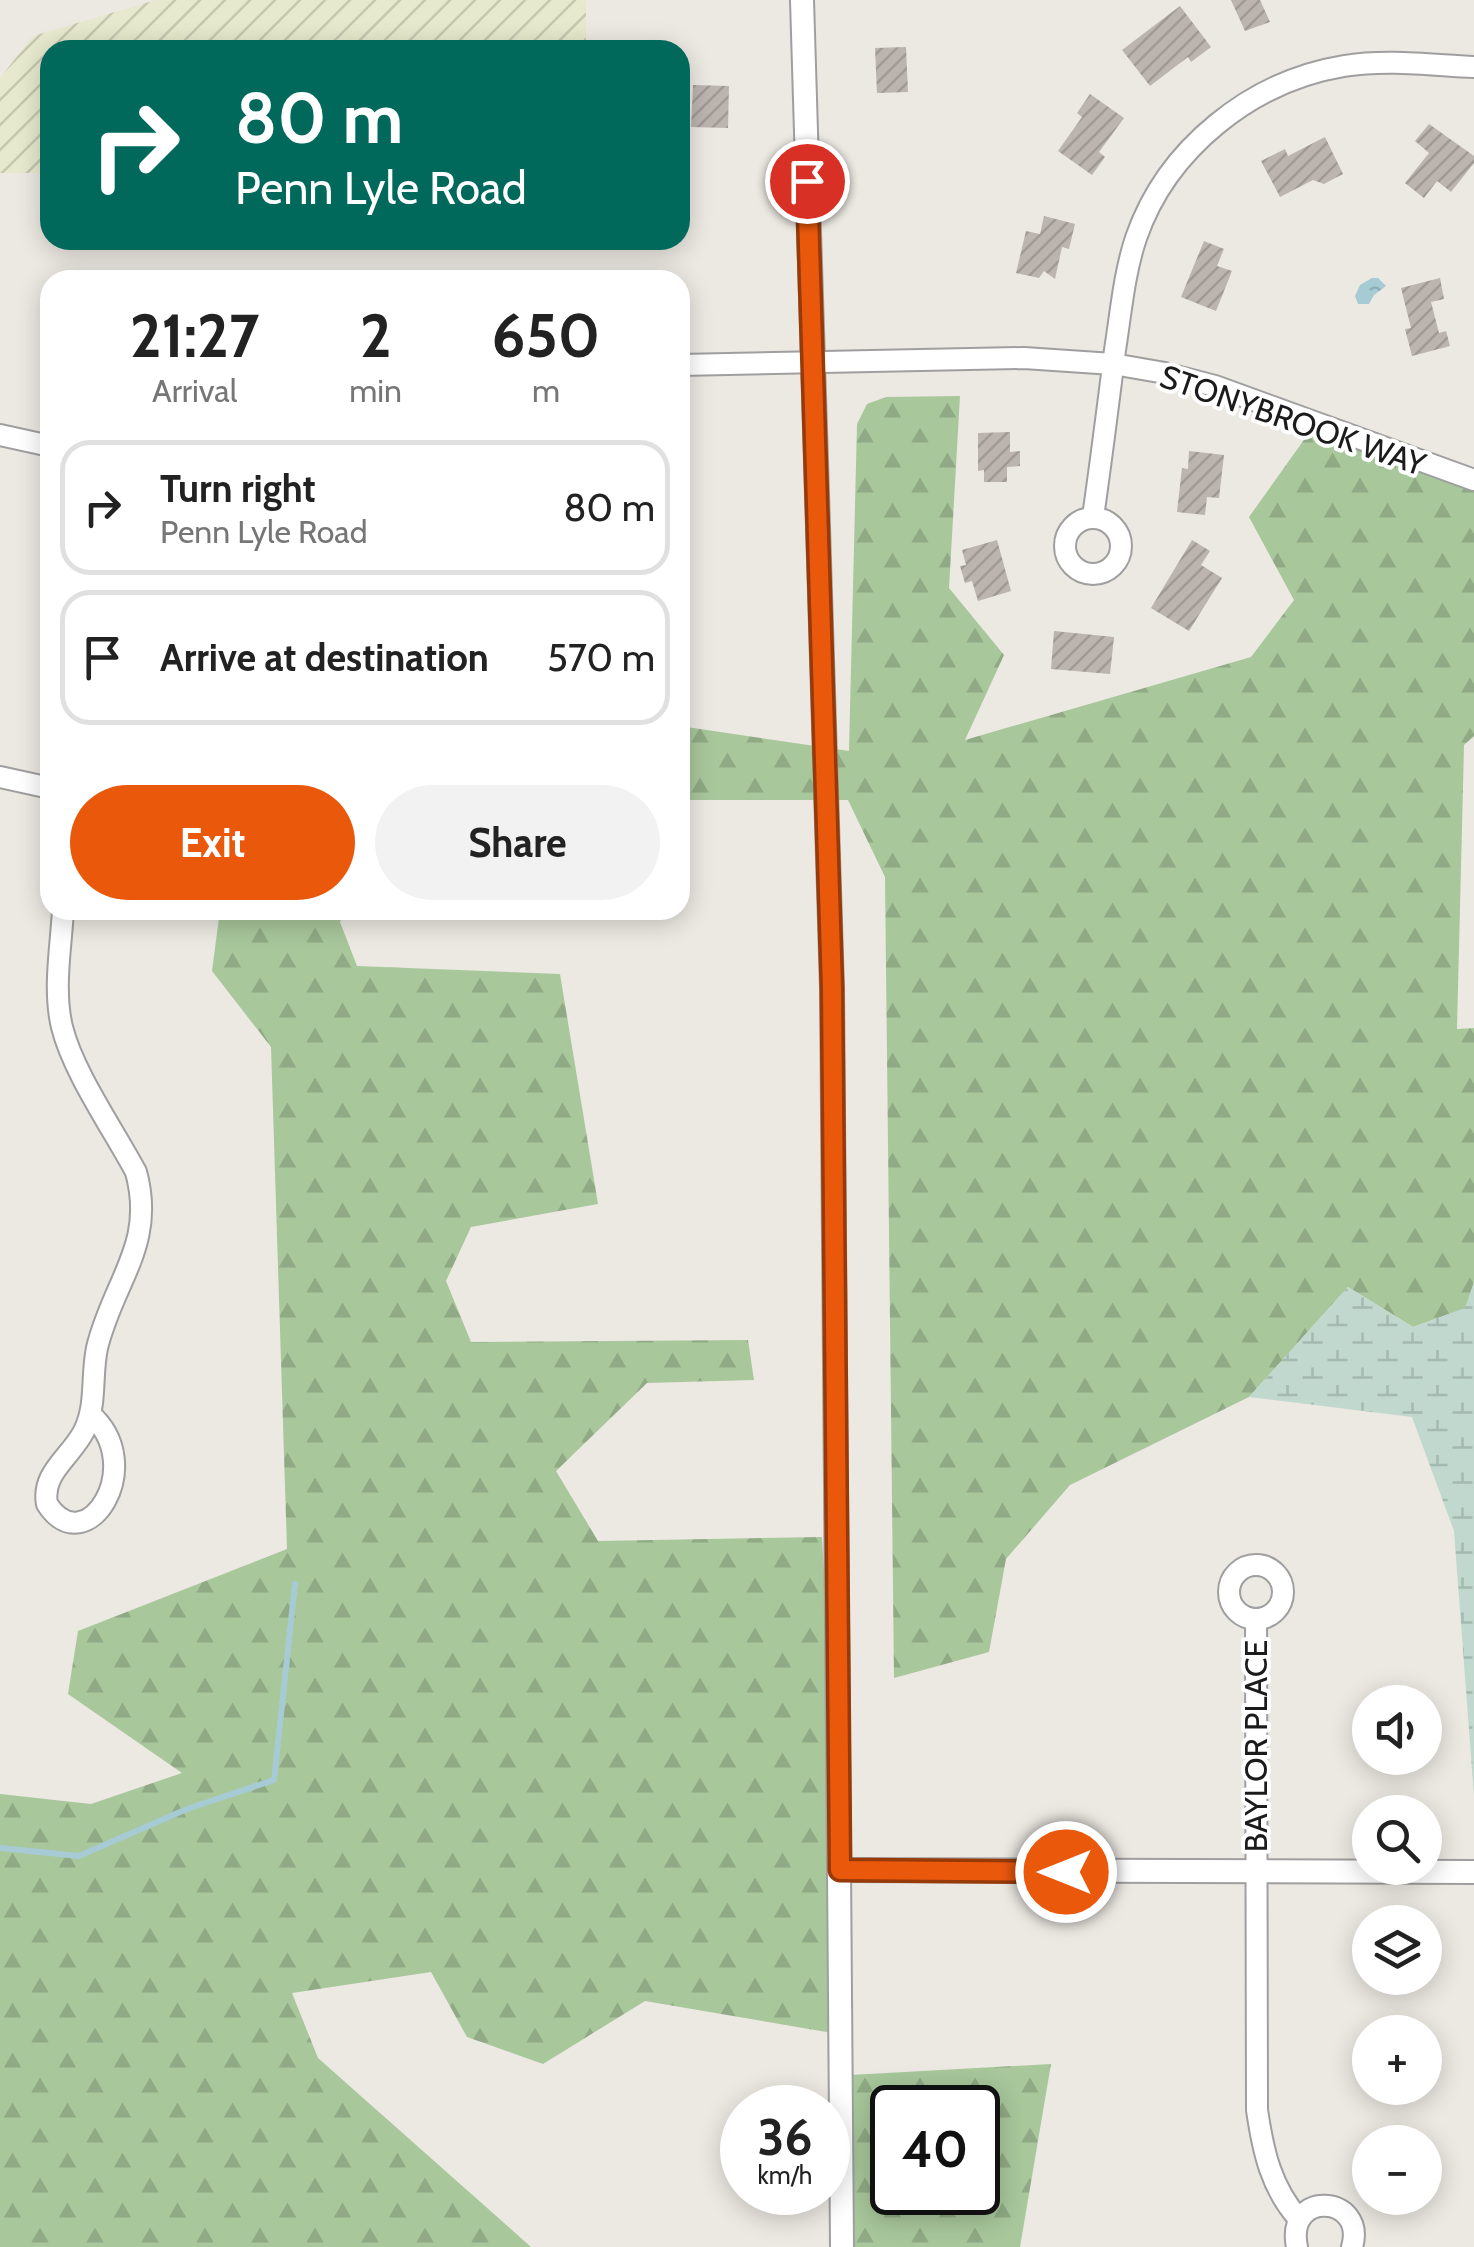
<!DOCTYPE html>
<html lang="en">
<head>
<meta charset="utf-8">
<style>
	body { margin:0; font-family:Cabin,sans-serif; background:#f2f2f2; color:#222; height:100vh; display:flex; flex-direction:column; font-size:38px; white-space:nowrap }
	* { box-sizing:border-box; margin:0 }
	p { font-size:32px; color:#767676 }
	.icon { flex:none; width:55px; height:55px; fill:none; stroke:currentColor; stroke-width:2; stroke-linecap:round; stroke-linejoin:round }
	.map { position:relative; flex:1; overflow:hidden }
	.drawer { position:absolute; left:40px; top:270px; width:650px; height:650px; display:flex; flex-direction:column; background:#fff; border-radius:30px; box-shadow:0 5px 25px #0003 }
	.drawer>* { flex:none }
	.top-card { position:absolute; left:40px; top:40px; width:650px; height:210px; border-radius:30px; box-shadow:0 5px 25px #0003; background:#00695c; color:#fff; overflow:hidden }
	.controls { position:absolute; left:1352px; top:1685px; display:grid; gap:20px }
	.controls a { display:grid; place-items:center; width:90px; height:90px; border-radius:50%; background:#fff; box-shadow:0 5px 25px #0003; font-size:50px }
	.speed { position:absolute; left:720px; top:2085px; display:flex; gap:20px; font-size:50px; font-weight:700; text-align:center }
	.speed>* { display:grid; place-content:center; width:130px; height:130px; border-radius:50%; background:#fff; box-shadow:0 5px 25px #0003; line-height:1 }
	.speed small { font-size:25px; font-weight:400 }
	.speed .limit { border:5px solid #111; border-radius:15px; background:#fff; color:#111 }
	.pin { position:absolute; display:grid; place-items:center; width:85px; height:85px; color:#fff; margin:-42px; border:5px solid #fff; border-radius:50%; box-shadow:0 2px 10px #0007 }
	.me { position:absolute; width:110px; margin:-55px; rotate:270deg; stroke-linejoin:round; filter:drop-shadow(0 0 8px #0008) }
	.turn { display:flex; align-items:center; gap:35px; height:210px; padding:0 30px; font-size:45px }
	.turn .icon { width:130px; height:130px; stroke-width:2.5 }
	.turn b { display:block; font-size:70px; line-height:85px }
	.eta { display:flex; justify-content:space-evenly; align-items:center; height:170px; text-align:center }
	.eta b { font-size:60px; font-weight:700; line-height:70px }
	.primary-button { display:flex; gap:20px; margin-top:auto; padding:20px 30px }
	.primary-button a { flex:1; height:115px; border-radius:60px; background:#ea580c; color:#fff; font-size:40px; font-weight:700; line-height:115px; text-align:center }
	.primary-button a+a { background:#f2f2f2; color:#222 }
	ul { padding:0; list-style:none }
	li { display:flex; align-items:center; gap:30px; height:135px; margin:0 20px 15px; padding:0 10px; border:5px solid #e0e0e0; border-radius:30px }
	li div { flex:1 }
	li b { display:block; font-size:38px }
	li em { font-style:normal }
	.map>svg:first-child { display:block }
	.farmland { fill:url(#farmland-furrows) }
	.forest { fill:url(#forest-firs); fill-rule:evenodd }
	.wetland { fill:url(#wetland-marsh) }
	.water { fill:url(#water-ripples) }
	.lines { fill:none; stroke-linecap:round; stroke-linejoin:round }
	.stream { stroke:#a6cbd5; stroke-width:6 }
	.building { fill:url(#building-hatch) }
	.minor-casing { stroke:#9f9f9f; stroke-width:24 }
	.tertiary-casing { stroke:#9f9f9f; stroke-width:26 }
	.minor { stroke:#fff; stroke-width:20 }
	.tertiary { stroke:#fff; stroke-width:22 }
	.route-casing { stroke:#983908; stroke-width:25 }
	.route { stroke:#ea580c; stroke-width:18 }
	.labels { text-anchor:middle; dominant-baseline:central; stroke-width:8; stroke-linejoin:round; paint-order:stroke }
	.street-label { font-size:32px; fill:#1b1b1b; stroke:#fff }
</style>
</head>
<body>
<div class="map">
<svg width="1474" height="2247" viewBox="0 0 1474 2247">
	<defs>
		<pattern id="farmland-furrows" width="10" height="10" patternUnits="userSpaceOnUse" patternTransform="scale(2.5)"><rect width="10" height="10" fill="#e7e9ce"/><path d="M-1 1l2-2M0 10L10 0M9 11l2-2" fill="none" stroke="#c6c7b0"/></pattern>
		<pattern id="forest-firs" width="22" height="20" patternUnits="userSpaceOnUse" patternTransform="scale(2.5)"><rect width="22" height="20" fill="#a8c79b"/><path d="M5 1l3.5 6h-7zM16 11l3.5 6h-7z" fill="#90aa85"/></pattern>
		<pattern id="wetland-marsh" width="20" height="14" patternUnits="userSpaceOnUse" patternTransform="scale(2.5)"><rect width="20" height="14" fill="#c0d8cd"/><path d="M1 5h8M5 5V1M11 12h8M15 12V8" fill="none" stroke="#a4b9af"/></pattern>
		<pattern id="water-ripples" width="26" height="14" patternUnits="userSpaceOnUse" patternTransform="scale(2.5)"><rect width="26" height="14" fill="#a6cbd5"/><path d="M2 4q2-2 4 0t4 0M15 11q2-2 4 0t4 0" fill="none" stroke="#8eaeb6"/></pattern>
		<pattern id="building-hatch" width="6" height="6" patternUnits="userSpaceOnUse" patternTransform="scale(2.5)"><rect width="6" height="6" fill="#bbb4af"/><path d="M-1 1l2-2M0 6l6-6M5 7l2-2" fill="none" stroke="#a09a96"/></pattern>
	</defs>
	<rect width="100%" height="100%" fill="#ece8e2"/>
	<!-- farmland -->
	<polygon class="farmland" points="156,0 586,0 586,50 50,50 50,173 0,173 0,78 33,36"/>
	<!-- forest -->
	<g class="forest">
		<polygon points="960,396 949,588 1004,655 965,740 1251,657 1294,600 1249,517 1316,423 1474,479 1474,736 1464,745 1457,1029 1474,1028 1474,1282 1466,1308 1413,1327 1348,1287 1249,1397 1070,1485 1006,1559 989,1652 894,1678 885,877 848,800 680,800 680,726 849,751 857,424 867,404 886,397"/>
		<polygon points="220,910 345,910 340,922 357,966 560,974 598,1204 471,1227 446,1281 471,1342 748,1340 754,1380 647,1383 556,1471 598,1541 822,1537 850,2036 645,2001 543,2064 467,2037 431,1972 292,1993 318,2058 531,2247 0,2247 0,1794 91,1804 182,1773 68,1694 78,1631 287,1549 271,1047 212,971"/>
		<path d="M1051 2064 1020 2247H848L850 2075ZM892 2108H978V2192H892Z"/>
	</g>
	<!-- wetland -->
	<polygon class="wetland" points="1474,1282 1474,1796 1454,1531 1412,1417 1249,1397 1348,1287 1413,1327 1465,1308"/>
	<!-- water -->
	<polygon class="water" points="1372,278 1378,278 1386,286 1374,295 1369,304 1358,304 1355,296 1360,285"/>
	<g class="lines">
		<!-- stream -->
		<polyline class="stream" points="0,1848 79,1856 187,1809 274,1780 295,1584"/>
	</g>
	<!-- building -->
	<g class="building">
		<polygon points="1231,0 1260,0 1270,22 1245,31"/>
		<polygon points="1180,6 1211,47 1191,62 1188,57 1150,86 1122,50"/>
		<polygon points="906,47 908,92 877,93 875,48"/>
		<polygon points="693,85 729,86 728,128 691,127"/>
		<polygon points="1090,94 1124,118 1099,152 1105,157 1092,175 1058,151 1082,117 1077,113"/>
		<polygon points="1429,124 1474,156 1474,163 1451,192 1437,181 1424,198 1405,183 1429,153 1415,141"/>
		<polygon points="1325,137 1343,174 1324,184 1313,180 1280,197 1261,161 1285,149 1288,156"/>
		<polygon points="1044,216 1075,224 1069,249 1062,247 1055,279 1044,271 1039,278 1016,273 1026,231 1040,234"/>
		<polygon points="1204,241 1224,249 1217,266 1232,271 1216,311 1181,297"/>
		<polygon points="1440,278 1444,299 1431,302 1439,333 1446,331 1450,346 1412,356 1405,329 1411,328 1401,288"/>
		<polygon points="1010,432 1010,452 1020,451 1020,466 1007,467 1007,482 984,482 984,470 978,471 978,433"/>
		<polygon points="1189,451 1224,455 1219,498 1207,497 1205,515 1177,512 1182,468 1188,469"/>
		<polygon points="997,540 1011,591 978,601 972,581 965,583 960,566 966,565 962,550"/>
		<polygon points="1192,540 1210,551 1201,565 1222,578 1189,631 1151,608"/>
		<polygon points="1054,631 1114,637 1110,674 1051,669"/>
	</g>
	<g class="lines">
		<!-- minor casing -->
		<g class="minor-casing">
			<g id="minor">
				<polyline points="680,365 1024,358 1113,364 1165,373 1215,386 1474,480"/>
				<polyline points="0,435 50,446"/>
				<path d="M1093 517C1101 461 1108 406 1115 350 1121 312 1124 274 1136 238 1167 148 1252 81 1344 66 1387 59 1431 65 1474 67"/>
				<circle cx="1093" cy="546" r="28"/>
				<polyline points="0,777 50,788"/>
				<path d="M63 910C61 947 53 990 62 1027 73 1072 113 1129 136 1172 156 1245 113 1281 97 1348 91 1376 97 1405 84 1431 71 1457 41 1473 47 1504 86 1564 149 1465 90 1414"/>
				<circle cx="1256" cy="1592" r="27"/>
				<path d="M1256 1619 1257 2110C1263 2151 1271 2188 1299 2219"/>
				<path d="M1297 2247C1285 2189 1367 2195 1352 2247"/>
			</g>
		</g>
		<!-- tertiary casing -->
		<g class="tertiary-casing">
			<g id="tertiary">
				<polyline points="802,0 832,988 842,2247"/>
				<polyline points="840,1870 1474,1872"/>
			</g>
		</g>
		<!-- minor -->
		<use href="#minor" class="minor"/>
		<!-- tertiary -->
		<use href="#tertiary" class="tertiary"/>
	</g>
	<g class="lines">
		<!-- route casing -->
		<g class="route-casing">
			<polyline id="route" points="807,181 832,988 840,1870 1066,1872"/>
		</g>
		<!-- route -->
		<use href="#route" class="route"/>
	</g>
	<g class="labels">
		<!-- street labels -->
		<g class="street-label">
			<text transform="translate(1293 420) rotate(19)">STONYBROOK WAY</text>
			<text transform="translate(1255 1746) rotate(-90)">BAYLOR PLACE</text>
		</g>
	</g>
</svg>
<div class="controls">
<a><svg class="icon" aria-label="sound" viewBox="0 0 24 24"><path d="M4 9h4l5-4v14l-5-4H4zM17 9q2 3 0 6"/></svg></a>
<a><svg class="icon" aria-label="search" viewBox="0 0 24 24"><circle cx="10" cy="10" r="6"/><path d="M15 15l6 6"/></svg></a>
<a><svg class="icon" aria-label="layers" viewBox="0 0 24 24"><path d="M12 4l9 5-9 5-9-5zM3 14l9 5 9-5"/></svg></a>
<a>+</a>
<a>−</a>
</div>
<div class="speed"><div>36<small>km/h</small></div><div class="limit">40</div></div>
<div class="pin" style="left:807px;top:181px;background:#d93025"><svg class="icon" aria-label="arrive" viewBox="0 0 24 24"><path d="M6 21V4h12l-3 4 3 4H6"/></svg></div>
<svg class="me" style="left:1066px;top:1872px" viewBox="-20 -20 40 40"><circle r="17" fill="#ea580c" stroke="#fff" stroke-width="3"/><path d="M0-11L8 9 0 5-8 9z" fill="#fff"/></svg>
<div class="top-card">
<div class="turn"><svg class="icon" aria-label="right" viewBox="0 0 24 24"><path d="M7 20v-9h11M14 6l5 5-5 5"/></svg><div><b>80 m</b>Penn Lyle Road</div></div>
</div>
<section class="drawer">
<div class="eta">
<div><b>21:27</b><p>Arrival</p></div>
<div><b>2</b><p>min</p></div>
<div><b>650</b><p>m</p></div>
</div>
<ul>
<li><svg class="icon" aria-label="right" viewBox="0 0 24 24"><path d="M7 20v-9h11M14 6l5 5-5 5"/></svg><div><b>Turn right</b><p>Penn Lyle Road</p></div><em>80 m</em></li>
<li><svg class="icon" aria-label="arrive" viewBox="0 0 24 24"><path d="M6 21V4h12l-3 4 3 4H6"/></svg><div><b>Arrive at destination</b></div><em>570 m</em></li>
</ul>
<div class="primary-button"><a>Exit</a><a>Share</a></div>
</section>
</div>
</body>
</html>
